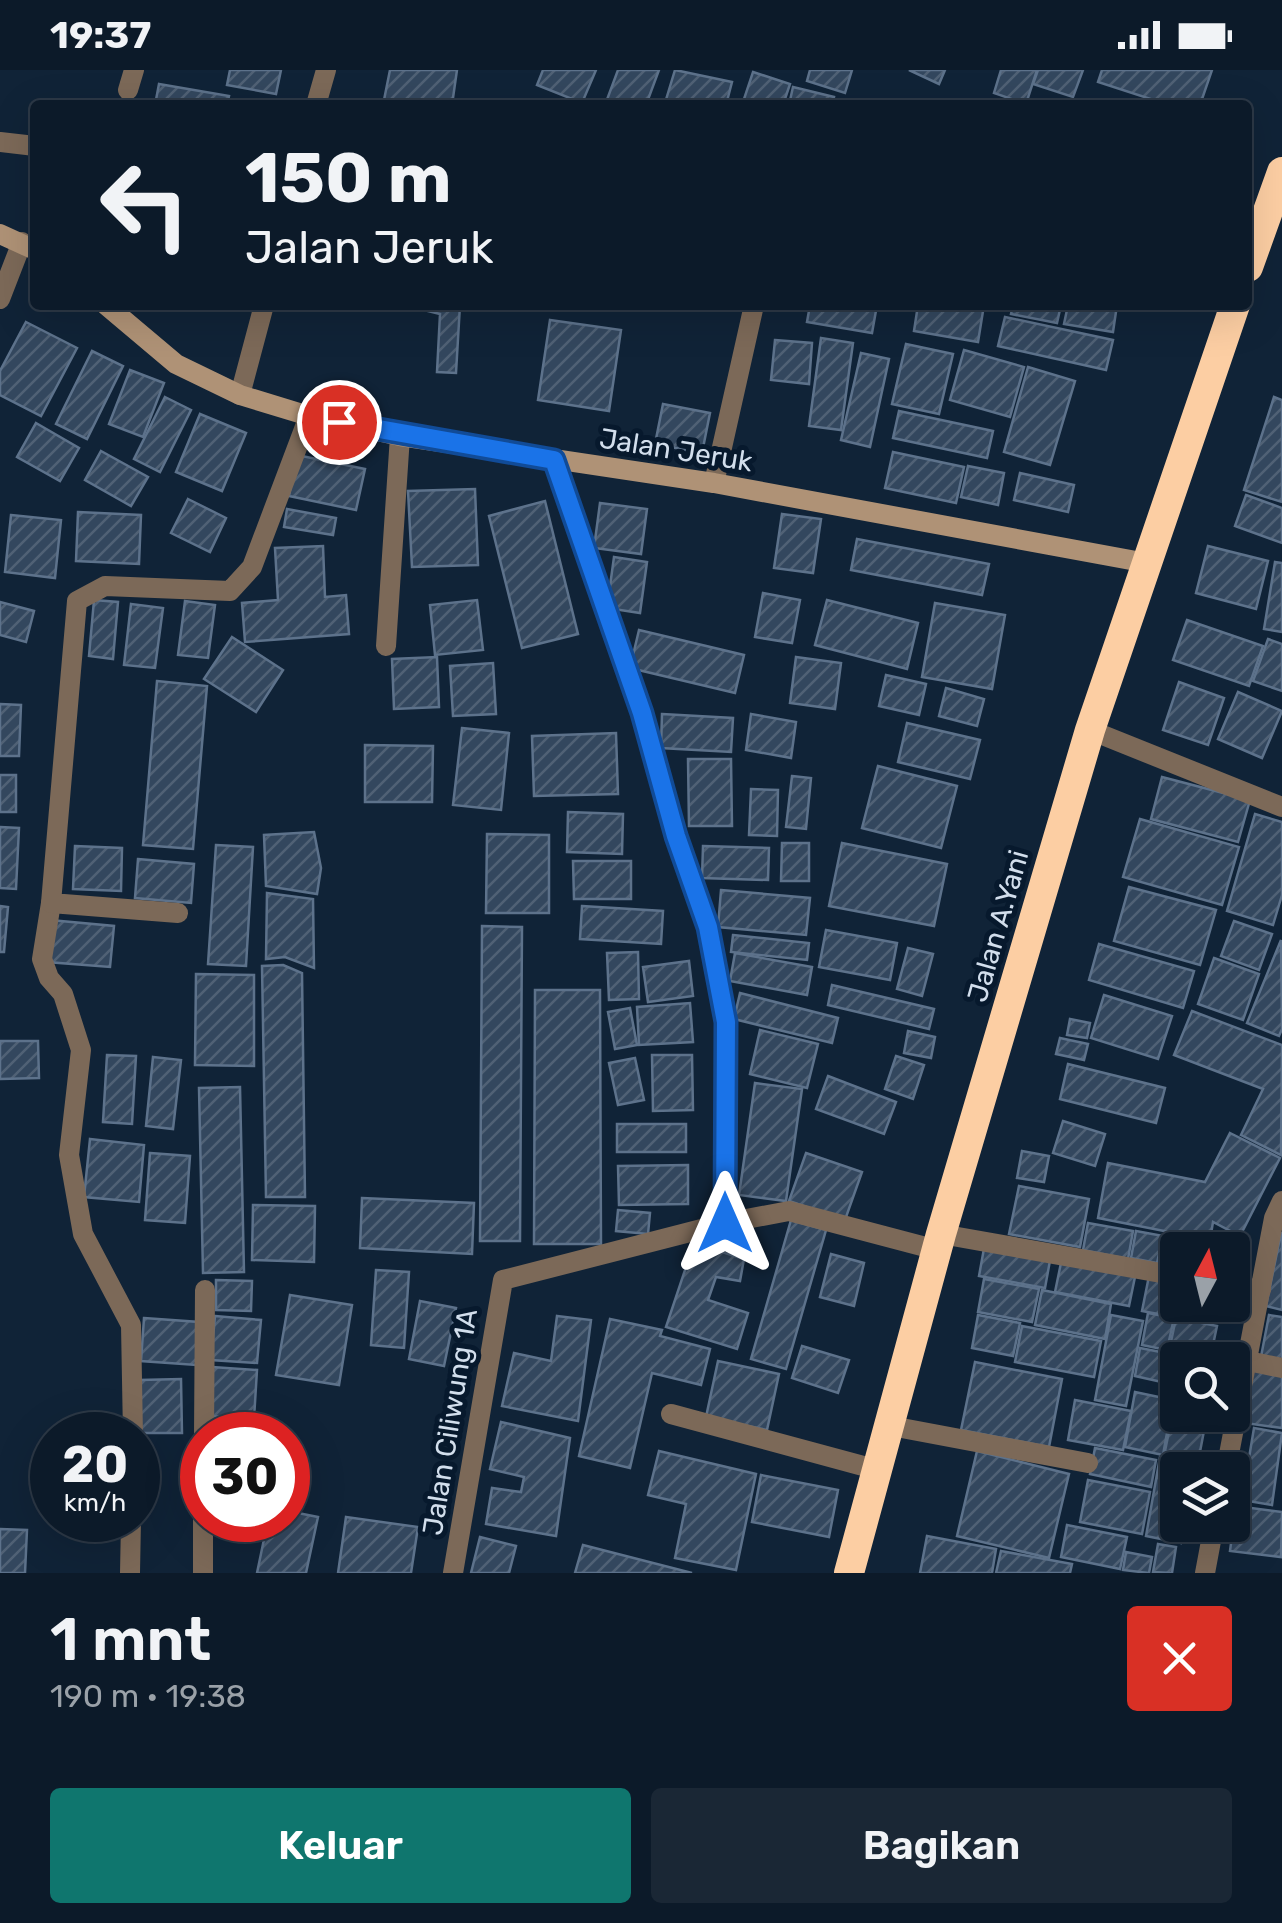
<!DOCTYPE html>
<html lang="id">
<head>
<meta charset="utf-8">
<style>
	body { margin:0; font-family:Rubik,sans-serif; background:#1a2735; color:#f1f3f6; height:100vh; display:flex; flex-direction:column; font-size:38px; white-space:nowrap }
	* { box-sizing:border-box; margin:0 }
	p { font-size:32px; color:#9aa1a8 }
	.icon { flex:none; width:55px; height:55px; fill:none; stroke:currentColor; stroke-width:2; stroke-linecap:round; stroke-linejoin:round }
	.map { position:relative; height:1503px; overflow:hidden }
	.side { display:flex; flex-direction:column; background:#0c1a29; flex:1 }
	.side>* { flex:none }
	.guide { position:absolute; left:30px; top:30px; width:1222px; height:210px; border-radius:10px; box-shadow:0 10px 40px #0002,0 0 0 2px #2c3846; background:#0c1a29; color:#f1f3f6; overflow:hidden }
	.needle { width:65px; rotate:7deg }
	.controls { position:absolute; left:1160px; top:1162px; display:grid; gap:20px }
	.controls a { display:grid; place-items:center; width:90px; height:90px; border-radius:10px; background:#0c1a29; box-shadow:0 10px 40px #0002,0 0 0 2px #2c3846; font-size:50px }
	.speed { position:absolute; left:30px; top:1342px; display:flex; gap:20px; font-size:50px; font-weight:700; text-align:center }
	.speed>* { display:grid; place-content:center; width:130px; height:130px; border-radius:50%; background:#0c1a29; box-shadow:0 10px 40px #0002,0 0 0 2px #2c3846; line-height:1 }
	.speed small { font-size:25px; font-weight:400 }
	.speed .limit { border:15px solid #d22; background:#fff; color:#111 }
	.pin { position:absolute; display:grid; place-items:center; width:85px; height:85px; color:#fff; margin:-42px; border:5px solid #fff; border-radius:50%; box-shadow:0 2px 10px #0007 }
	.me { position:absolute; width:110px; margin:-55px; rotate:0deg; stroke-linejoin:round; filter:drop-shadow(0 0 8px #0008) }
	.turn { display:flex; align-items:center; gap:35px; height:210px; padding:0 50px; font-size:45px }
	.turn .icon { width:130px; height:130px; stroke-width:2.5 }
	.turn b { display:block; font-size:70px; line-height:85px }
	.round { display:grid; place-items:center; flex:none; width:105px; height:105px; border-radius:10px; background:#1a2735 }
	.overview { display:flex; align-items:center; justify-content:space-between; height:170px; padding:0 50px }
	h1 { font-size:60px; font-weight:600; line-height:75px }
	.cta { display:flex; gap:20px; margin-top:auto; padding:20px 50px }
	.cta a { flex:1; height:115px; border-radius:10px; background:#0f766e; color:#fff; font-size:40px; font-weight:600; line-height:115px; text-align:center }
	.cta a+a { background:#1a2735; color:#f1f3f6 }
	.status { display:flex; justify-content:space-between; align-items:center; height:70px; padding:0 50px; background:#0c1a29; direction:ltr }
	.status svg { height:28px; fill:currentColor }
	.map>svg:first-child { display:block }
	.building { fill:url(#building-hatch); stroke:#5d728b; stroke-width:2.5 }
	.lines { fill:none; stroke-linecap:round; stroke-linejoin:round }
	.lane { stroke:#7c6958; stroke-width:20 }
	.street { stroke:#7c6958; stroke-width:20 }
	.secondary { stroke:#af9276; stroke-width:20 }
	.highway { stroke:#fccea3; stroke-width:30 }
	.route-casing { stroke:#114b97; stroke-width:25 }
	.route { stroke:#1a73e8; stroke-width:18 }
	.labels { text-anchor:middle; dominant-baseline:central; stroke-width:10; stroke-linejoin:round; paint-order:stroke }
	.street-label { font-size:28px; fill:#d2deec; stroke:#07192d }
</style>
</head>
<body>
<div class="status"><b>19:37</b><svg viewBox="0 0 49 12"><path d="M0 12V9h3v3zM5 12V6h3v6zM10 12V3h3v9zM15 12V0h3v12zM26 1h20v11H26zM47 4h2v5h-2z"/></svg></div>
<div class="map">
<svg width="1282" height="1503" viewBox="0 0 1282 1503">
	<defs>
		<pattern id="building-hatch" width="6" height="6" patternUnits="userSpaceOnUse" patternTransform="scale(2.5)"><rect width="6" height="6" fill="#33475e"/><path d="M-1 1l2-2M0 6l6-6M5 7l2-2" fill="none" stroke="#506175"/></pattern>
	</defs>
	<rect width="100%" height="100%" fill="#102337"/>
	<!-- building -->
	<g class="building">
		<polygon points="230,0 281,0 276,24 227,15"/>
		<polygon points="390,0 457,0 452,35 383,35"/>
		<polygon points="543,0 596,0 582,33 537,15"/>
		<polygon points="618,0 659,0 646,35 605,35"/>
		<polygon points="675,0 732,12 726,35 665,33"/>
		<polygon points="810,0 852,0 845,23 807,11"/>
		<polygon points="909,0 945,0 939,14"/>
		<polygon points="1001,0 1037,0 1026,34 994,23"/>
		<polygon points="1038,0 1083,0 1073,27 1033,14"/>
		<polygon points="1102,0 1212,0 1200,35 1169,35 1098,12"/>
		<polygon points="753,2 790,14 783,35 742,35"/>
		<polygon points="159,14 229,26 227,35 155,35"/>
		<polygon points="793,17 834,27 832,35 789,35"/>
		<polygon points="460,235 456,303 437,302 440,244 404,235"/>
		<polygon points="810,235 877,235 872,263 807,252"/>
		<polygon points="918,235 984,235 978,272 914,261"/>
		<polygon points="1013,235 1061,235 1057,253 1011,244"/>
		<polygon points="1068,235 1117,235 1113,262 1064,254"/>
		<polygon points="1005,247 1113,270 1106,300 998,276"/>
		<polygon points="550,250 621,260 609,341 538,330"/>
		<polygon points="26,252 77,278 41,346 0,325 0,301"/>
		<polygon points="821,268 853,273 841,360 809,356"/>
		<polygon points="775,270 812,273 809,314 771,310"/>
		<polygon points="906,274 953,284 939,344 892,334"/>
		<polygon points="964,280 1024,297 1010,347 950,330"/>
		<polygon points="92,281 123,296 87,369 56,354"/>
		<polygon points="861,283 889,289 870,377 841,370"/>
		<polygon points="1028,297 1075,311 1050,395 1004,382"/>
		<polygon points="130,300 164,313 143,367 109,354"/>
		<polygon points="165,327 191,340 160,402 134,389"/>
		<polygon points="1274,327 1282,330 1282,432 1244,420"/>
		<polygon points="663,334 710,343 702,383 655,374"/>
		<polygon points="899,341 993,361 987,388 893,368"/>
		<polygon points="200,344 246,363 222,421 176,402"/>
		<polygon points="36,353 79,378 60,411 17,387"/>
		<polygon points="101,381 148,407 131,436 85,410"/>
		<polygon points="893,382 964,397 956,433 885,418"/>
		<polygon points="297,385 365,399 356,440 289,426"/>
		<polygon points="968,396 1004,403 998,435 961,427"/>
		<polygon points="1020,403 1074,415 1068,442 1014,430"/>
		<polygon points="475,419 478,495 412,497 408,421"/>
		<polygon points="1246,425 1282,438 1282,473 1235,456"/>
		<polygon points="188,429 226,448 210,482 171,463"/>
		<polygon points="545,431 578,564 522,578 489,446"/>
		<polygon points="600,433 647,439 641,484 594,478"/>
		<polygon points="287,439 336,448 333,465 284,457"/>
		<polygon points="78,442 141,445 139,494 76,491"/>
		<polygon points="782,444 821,449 813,503 774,498"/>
		<polygon points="11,445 61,450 55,508 5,502"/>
		<polygon points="857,469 989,494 982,525 851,500"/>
		<polygon points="323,476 325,527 346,525 349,564 245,572 242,533 278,530 275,478"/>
		<polygon points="1208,476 1268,491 1256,539 1196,523"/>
		<polygon points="614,487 647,492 640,543 607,538"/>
		<polygon points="1275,492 1282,493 1282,562 1264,559"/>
		<polygon points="763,523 800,530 792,573 755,567"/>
		<polygon points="94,530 118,532 113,589 89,586"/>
		<polygon points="477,530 483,580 435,585 430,535"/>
		<polygon points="827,530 918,553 907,599 815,575"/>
		<polygon points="185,531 215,535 208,588 178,585"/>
		<polygon points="0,532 34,541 26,572 0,565"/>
		<polygon points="935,533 1005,545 992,619 922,607"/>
		<polygon points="131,534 163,538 155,598 124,595"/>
		<polygon points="1187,550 1263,576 1249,616 1173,590"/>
		<polygon points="639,560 744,585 735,623 630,598"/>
		<polygon points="232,567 283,600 256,642 204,609"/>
		<polygon points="1268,569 1282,574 1282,621 1253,611"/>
		<polygon points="437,587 439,637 394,639 392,589"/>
		<polygon points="796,587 841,593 835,639 790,633"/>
		<polygon points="493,593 496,644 453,646 450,596"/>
		<polygon points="886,605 926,614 919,645 879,636"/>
		<polygon points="157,611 207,616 193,779 143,775"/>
		<polygon points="1179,612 1224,628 1208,675 1163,660"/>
		<polygon points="946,618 984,629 977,656 939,646"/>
		<polygon points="1238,622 1282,641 1262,688 1218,669"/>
		<polygon points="0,634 21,635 19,686 0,686"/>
		<polygon points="662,644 733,648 731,682 661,678"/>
		<polygon points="751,644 796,652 791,688 746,680"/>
		<polygon points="907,653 980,670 970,709 898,692"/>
		<polygon points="462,658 509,663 501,740 453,735"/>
		<polygon points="616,663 618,724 534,726 532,666"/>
		<polygon points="365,675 433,676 432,732 365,732"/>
		<polygon points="688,689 731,689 732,756 689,756"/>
		<polygon points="878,696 957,716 941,778 862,758"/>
		<rect x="0" y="705" width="16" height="37"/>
		<polygon points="792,706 811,708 806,759 786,757"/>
		<polygon points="1162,707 1250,730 1238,772 1151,749"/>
		<polygon points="751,719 778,720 777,766 749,765"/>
		<polygon points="568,742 623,744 622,784 567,782"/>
		<polygon points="1255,744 1282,752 1282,825 1273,855 1227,841"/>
		<polygon points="1140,749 1239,777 1222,835 1123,807"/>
		<polygon points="0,757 19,758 16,819 0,818"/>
		<polygon points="314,762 321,798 317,824 266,816 264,765"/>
		<polygon points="487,764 549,765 549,843 486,843"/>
		<polygon points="782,773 809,773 809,811 781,811"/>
		<polygon points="842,773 947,794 934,856 829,836"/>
		<polygon points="216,775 253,777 246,896 208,894"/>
		<polygon points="75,776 122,778 121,821 73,819"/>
		<polygon points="703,776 769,778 768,810 702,808"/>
		<polygon points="138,789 194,794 191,833 135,828"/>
		<polygon points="573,791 631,791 631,829 574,829"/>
		<polygon points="1129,817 1216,840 1200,895 1114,871"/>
		<polygon points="721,820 810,828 806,865 718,857"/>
		<polygon points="267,823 313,829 314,898 285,887 266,889"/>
		<polygon points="0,836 8,837 4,882 0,882"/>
		<polygon points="582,836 663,841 661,874 580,869"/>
		<polygon points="50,850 114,856 110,897 47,892"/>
		<polygon points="1234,851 1272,864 1259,900 1221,886"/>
		<polygon points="482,856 522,857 520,1171 480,1171"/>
		<polygon points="826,860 897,873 890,910 819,897"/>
		<polygon points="733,865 809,873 807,890 731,882"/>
		<polygon points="1281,870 1282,959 1279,966 1247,953"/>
		<polygon points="1099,874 1194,901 1183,938 1089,910"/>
		<polygon points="908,878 933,884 922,926 897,919"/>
		<polygon points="638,882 639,929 609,930 607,883"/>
		<polygon points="735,883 812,897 807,925 730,911"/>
		<polygon points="1214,888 1259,904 1243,950 1198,934"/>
		<polygon points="689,891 693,926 648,932 643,897"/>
		<polygon points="283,895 302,903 305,1127 266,1127 262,896"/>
		<polygon points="196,904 254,905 254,996 195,995"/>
		<polygon points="832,915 934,939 929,959 828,935"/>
		<polygon points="535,920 600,920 601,1174 534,1174"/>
		<polygon points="740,923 838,948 832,973 734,949"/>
		<polygon points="1104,925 1172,946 1158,989 1091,968"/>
		<polygon points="690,933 693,972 639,975 637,937"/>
		<polygon points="630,938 637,975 615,979 608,942"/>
		<polygon points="1192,941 1282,975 1281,1085 1241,1065 1263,1019 1174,985"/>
		<polygon points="1070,949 1090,953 1087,968 1067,965"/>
		<polygon points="760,960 818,974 807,1018 750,1004"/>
		<polygon points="908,961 935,967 931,988 904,983"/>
		<polygon points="1060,968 1088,974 1084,990 1056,984"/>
		<polygon points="0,971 38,971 39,1008 0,1009"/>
		<polygon points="107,985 136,986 132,1054 103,1052"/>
		<polygon points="652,985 692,985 693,1040 653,1041"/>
		<polygon points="896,986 924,995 913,1029 885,1019"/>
		<polygon points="153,987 181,990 173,1059 146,1056"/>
		<polygon points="635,988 644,1030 618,1035 609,993"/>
		<polygon points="1068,994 1165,1018 1156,1053 1060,1029"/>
		<polygon points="828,1006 896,1032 884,1064 816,1039"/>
		<polygon points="755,1013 802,1019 786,1131 739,1125"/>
		<polygon points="240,1017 244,1202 203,1203 199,1018"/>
		<polygon points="1063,1051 1105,1064 1095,1096 1053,1083"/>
		<rect x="617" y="1054" width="69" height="28"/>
		<polygon points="1230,1063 1280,1088 1240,1166 1213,1152 1210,1170 1098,1148 1108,1093 1205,1112"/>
		<polygon points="90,1069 144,1075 139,1132 84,1127"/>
		<polygon points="1022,1081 1049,1086 1044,1112 1017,1108"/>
		<polygon points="150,1083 190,1086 185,1153 145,1150"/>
		<polygon points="806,1083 862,1102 845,1150 789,1131"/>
		<polygon points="688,1095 688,1134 619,1135 618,1096"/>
		<polygon points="1019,1116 1089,1129 1080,1177 1009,1164"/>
		<polygon points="362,1128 474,1133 472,1184 360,1178"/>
		<polygon points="253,1135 315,1136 314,1192 252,1190"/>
		<polygon points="618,1140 650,1143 648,1164 616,1161"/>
		<polygon points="791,1150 826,1160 786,1299 751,1289"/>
		<polygon points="1088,1153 1133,1161 1128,1189 1083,1180"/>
		<polygon points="1136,1161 1163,1166 1157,1193 1131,1188"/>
		<polygon points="1281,1163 1282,1163 1282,1240 1266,1236"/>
		<polygon points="1166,1164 1211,1173 1210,1180 1178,1180 1178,1201 1160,1197"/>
		<polygon points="694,1173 744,1189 740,1211 716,1207 708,1230 748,1243 737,1279 666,1257"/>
		<polygon points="985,1173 1051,1185 1045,1218 979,1206"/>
		<polygon points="831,1184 864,1193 854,1236 820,1227"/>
		<polygon points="1062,1188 1136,1202 1129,1236 1055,1222"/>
		<polygon points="376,1200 409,1202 404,1278 371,1275"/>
		<polygon points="1150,1201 1178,1206 1178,1235 1216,1235 1212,1254 1142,1241"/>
		<polygon points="984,1209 1039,1219 1032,1252 978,1242"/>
		<polygon points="216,1210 252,1211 251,1241 216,1240"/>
		<polygon points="1042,1220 1111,1234 1105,1269 1035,1255"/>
		<polygon points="290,1225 352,1235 339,1315 276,1305"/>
		<polygon points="420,1231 456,1238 444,1296 409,1289"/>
		<polygon points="1148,1243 1174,1248 1167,1280 1142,1275"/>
		<polygon points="978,1245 1020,1253 1013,1286 972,1278"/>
		<polygon points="1111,1245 1143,1251 1126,1336 1095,1330"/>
		<polygon points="1269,1245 1282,1247 1282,1296 1260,1292"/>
		<polygon points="215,1246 261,1250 257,1293 211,1290"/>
		<polygon points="557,1246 591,1250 578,1351 502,1336 514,1283 551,1291"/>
		<polygon points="144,1248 199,1252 196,1295 141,1291"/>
		<polygon points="1176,1248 1217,1256 1210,1289 1169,1281"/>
		<polygon points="610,1249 662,1260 660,1266 710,1279 701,1315 652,1303 630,1398 579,1386"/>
		<polygon points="1022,1256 1101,1271 1094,1307 1015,1292"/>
		<polygon points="802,1276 849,1290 838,1323 792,1308"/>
		<polygon points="1140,1278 1181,1286 1175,1315 1135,1306"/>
		<polygon points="718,1291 779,1304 767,1360 706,1347"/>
		<polygon points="975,1292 1062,1309 1049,1377 961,1360"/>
		<polygon points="212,1297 257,1300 254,1349 208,1346"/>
		<polygon points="1252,1297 1282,1301 1282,1358 1245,1353"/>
		<polygon points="181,1309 182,1363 140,1363 140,1310"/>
		<polygon points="1135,1322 1173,1330 1163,1385 1125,1377"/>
		<polygon points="1075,1330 1131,1341 1123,1380 1068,1370"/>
		<polygon points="1175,1332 1178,1345 1207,1345 1199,1387 1165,1381"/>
		<polygon points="501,1352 570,1368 556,1466 486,1454 492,1418 521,1422 524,1407 490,1399"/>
		<polygon points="1254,1358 1282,1363 1272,1435 1242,1430"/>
		<polygon points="1095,1378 1156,1390 1151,1417 1090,1404"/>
		<polygon points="659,1381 756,1404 736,1500 675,1488 686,1434 648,1425"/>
		<polygon points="977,1381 1069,1404 1049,1488 957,1466"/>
		<polygon points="1160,1387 1197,1395 1196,1400 1178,1400 1178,1455 1185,1455 1181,1473 1146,1466"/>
		<polygon points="761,1405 838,1420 829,1467 752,1452"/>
		<polygon points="1088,1410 1150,1422 1142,1464 1080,1452"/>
		<polygon points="1236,1436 1282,1442 1281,1487 1230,1481"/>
		<polygon points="288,1441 318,1447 306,1503 257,1503 268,1450 288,1450"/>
		<polygon points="346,1447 418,1457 411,1503 338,1503"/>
		<polygon points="211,1450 245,1450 243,1461 210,1458"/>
		<polygon points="1067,1455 1127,1467 1120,1499 1061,1487"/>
		<polygon points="0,1459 27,1460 25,1503 0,1503"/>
		<polygon points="927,1466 996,1479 992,1503 920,1503"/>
		<polygon points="480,1467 516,1476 509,1503 471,1503"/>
		<polygon points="1158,1474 1176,1477 1172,1503 1153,1502"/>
		<polygon points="583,1475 692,1503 575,1503"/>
		<polygon points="1001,1481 1072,1494 1070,1503 996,1503"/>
		<polygon points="1126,1482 1152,1487 1149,1503 1123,1500"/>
	</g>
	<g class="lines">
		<!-- lane -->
		<g class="lane">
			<polyline points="128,20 134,0"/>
			<polyline points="0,72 35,76"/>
			<polyline points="671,1344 878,1400"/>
		</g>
		<!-- street -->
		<g class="street">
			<polyline points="316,35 326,0"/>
			<polyline points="0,229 22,172"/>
			<polyline points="240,325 264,235"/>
			<polyline points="714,413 754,235"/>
			<polyline points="386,576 400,366"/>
			<polyline points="1090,660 1282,737"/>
			<polyline points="51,833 42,889 49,908 63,924 81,980 69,1085 83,1164 131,1255 133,1365"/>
			<polyline points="178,843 51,833 77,531 105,516 230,521 252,497 309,346"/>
			<polyline points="725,1153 789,1141 937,1180"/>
			<polyline points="941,1164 1178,1206"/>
			<polyline points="1232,1215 1261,1220"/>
			<polyline points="1248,1291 1282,1298"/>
			<polyline points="891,1356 1088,1393"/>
			<polyline points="204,1365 205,1220"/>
			<polyline points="1226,1400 1274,1148 1282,1131"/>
			<polyline points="130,1503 131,1450"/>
			<polyline points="203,1503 203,1450"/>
			<polyline points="453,1503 503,1210 725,1153 726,952 708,857 675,767 641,643 554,389"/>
			<polyline points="1205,1503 1214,1455"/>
		</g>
		<!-- secondary -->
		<g class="secondary">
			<polyline points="0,164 35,180"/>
			<polyline points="106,235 176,294 240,325 309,346 400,366 714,413 1147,493"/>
		</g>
		<!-- highway -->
		<g class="highway">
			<polyline points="1248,197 1282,102"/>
			<polyline points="849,1503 941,1164 1090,660 1235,235"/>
		</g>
	</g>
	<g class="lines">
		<!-- route casing -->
		<g class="route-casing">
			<polyline id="route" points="339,352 554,390 642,643 676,766 708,857 726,952 725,1153"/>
		</g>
		<!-- route -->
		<use href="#route" class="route"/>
	</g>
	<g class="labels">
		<!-- street labels -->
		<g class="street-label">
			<text transform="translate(676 380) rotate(9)">Jalan Jeruk</text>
			<text transform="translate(998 856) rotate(-74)">Jalan A.Yani</text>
			<text transform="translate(450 1352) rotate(-81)">Jalan Ciliwung 1A</text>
		</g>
	</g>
</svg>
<div class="controls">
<a><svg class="needle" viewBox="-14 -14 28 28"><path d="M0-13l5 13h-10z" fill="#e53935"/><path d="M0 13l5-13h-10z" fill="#9aa1a8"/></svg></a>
<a><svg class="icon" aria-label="search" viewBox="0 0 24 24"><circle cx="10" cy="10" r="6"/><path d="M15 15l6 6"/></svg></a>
<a><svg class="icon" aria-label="layers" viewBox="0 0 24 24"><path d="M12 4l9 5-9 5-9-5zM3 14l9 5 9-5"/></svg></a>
</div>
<div class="speed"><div>20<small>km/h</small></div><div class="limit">30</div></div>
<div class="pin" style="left:339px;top:352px;background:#d93025"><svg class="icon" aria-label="arrive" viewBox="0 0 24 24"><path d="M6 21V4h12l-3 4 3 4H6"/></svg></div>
<svg class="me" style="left:725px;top:1153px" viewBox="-20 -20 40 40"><path d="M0-17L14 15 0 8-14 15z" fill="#1a73e8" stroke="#fff" stroke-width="4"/></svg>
<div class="guide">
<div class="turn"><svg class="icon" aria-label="left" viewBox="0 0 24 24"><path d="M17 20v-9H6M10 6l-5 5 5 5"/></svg><div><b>150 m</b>Jalan Jeruk</div></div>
</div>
</div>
<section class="side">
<div class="overview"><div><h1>1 mnt</h1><p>190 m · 19:38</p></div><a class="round" style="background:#d93025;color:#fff"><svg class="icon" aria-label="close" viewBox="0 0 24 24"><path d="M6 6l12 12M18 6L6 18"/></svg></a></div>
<div class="cta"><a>Keluar</a><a>Bagikan</a></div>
</section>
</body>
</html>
